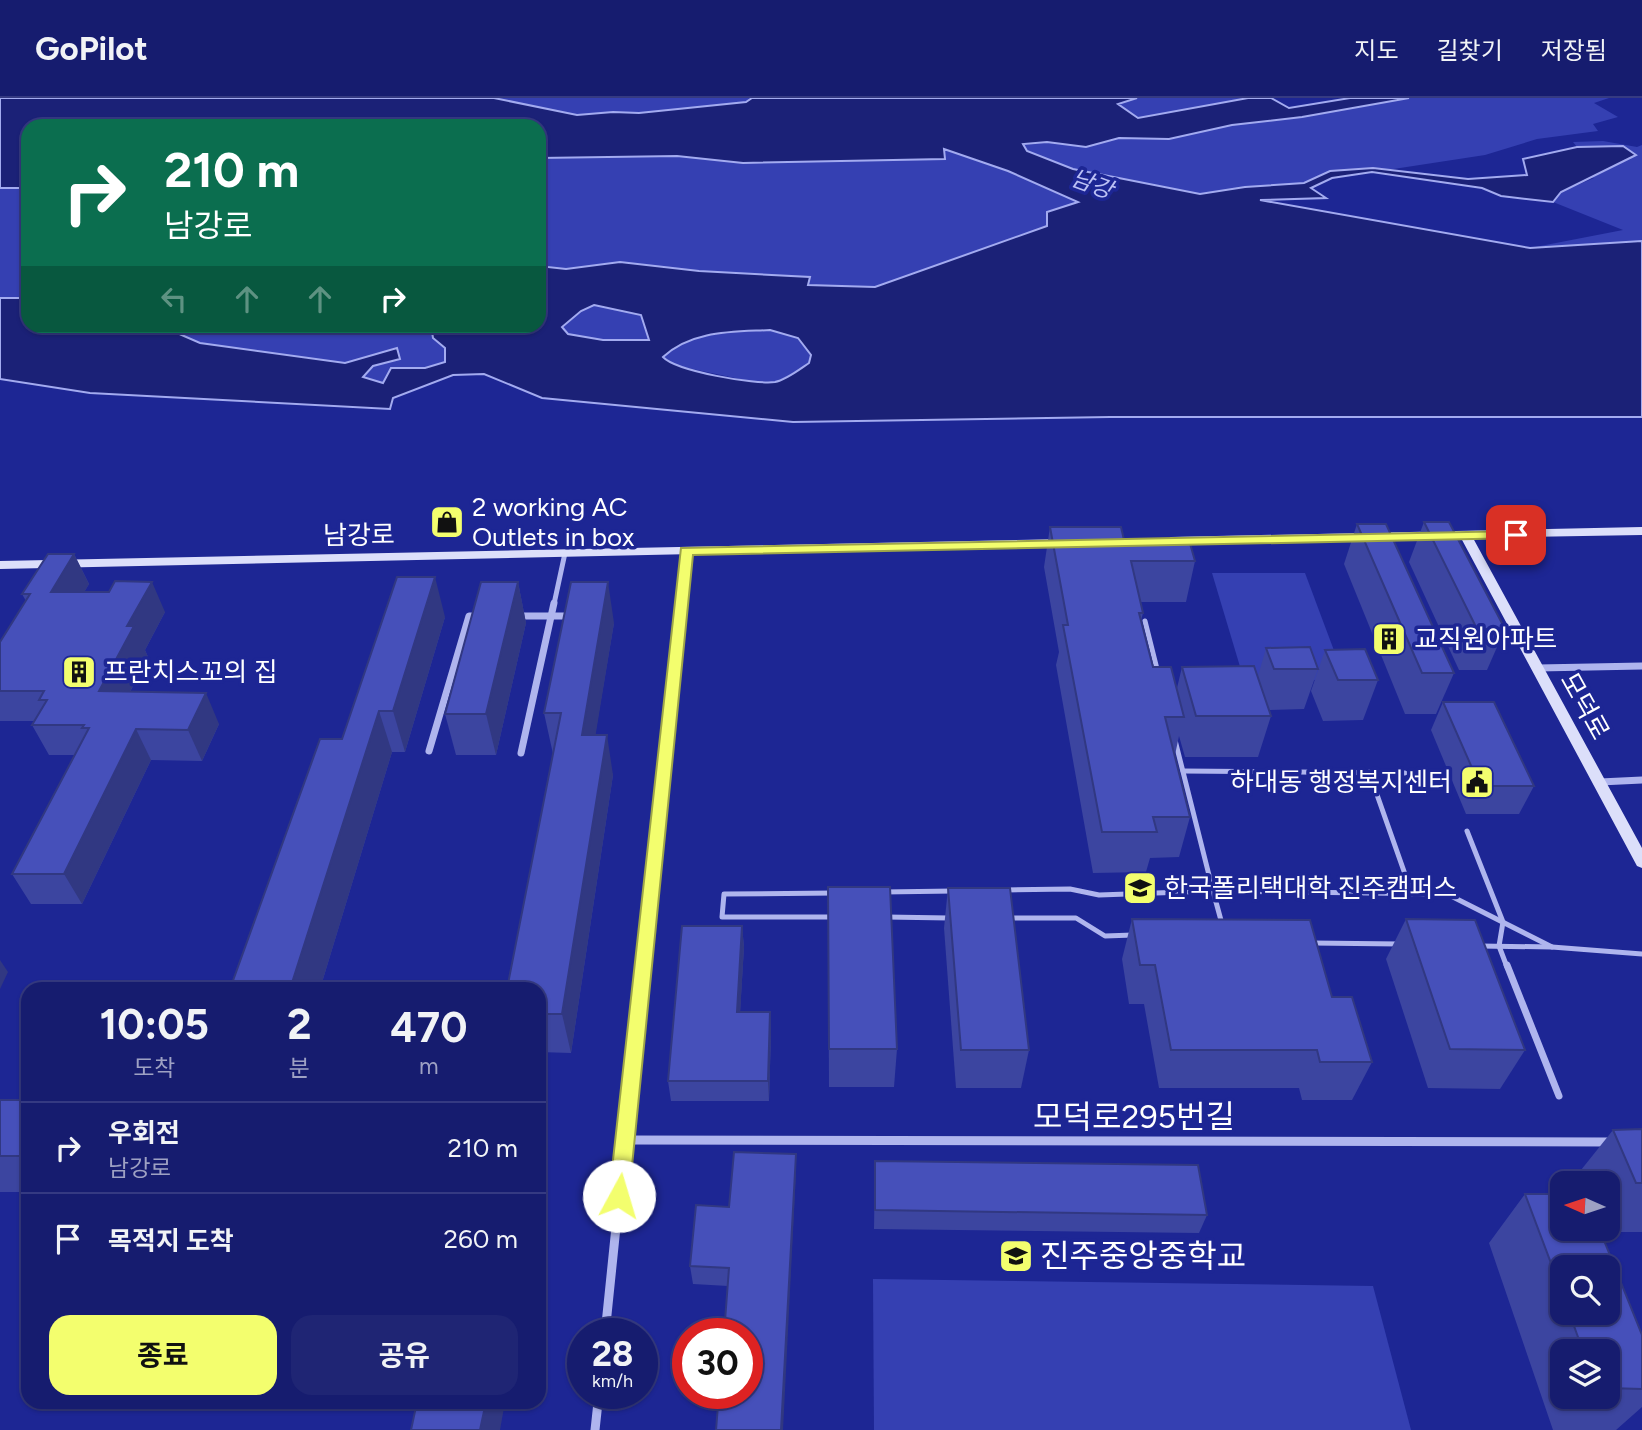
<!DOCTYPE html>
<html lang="ko">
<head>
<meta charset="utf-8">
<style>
	body { margin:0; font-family:Figtree,"Noto Sans KR",sans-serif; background:#1f2574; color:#f1f3f6; height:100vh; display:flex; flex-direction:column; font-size:26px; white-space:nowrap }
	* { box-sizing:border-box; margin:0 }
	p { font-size:23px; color:#9ea1c3 }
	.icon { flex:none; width:38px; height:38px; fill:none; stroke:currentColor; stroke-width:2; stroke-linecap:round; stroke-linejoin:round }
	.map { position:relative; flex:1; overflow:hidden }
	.sheet { position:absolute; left:21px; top:884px; width:525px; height:427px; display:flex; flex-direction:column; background:#161c6f; border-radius:21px; box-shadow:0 2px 5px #0004,0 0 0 2px #353a82 }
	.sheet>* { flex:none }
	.guide { position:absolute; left:21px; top:21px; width:525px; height:214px; border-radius:21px; box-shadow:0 2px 5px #0004,0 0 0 2px #353a82; background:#0b6e4f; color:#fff; overflow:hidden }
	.needle { width:46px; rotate:273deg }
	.fabs { position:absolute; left:1550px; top:1073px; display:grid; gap:14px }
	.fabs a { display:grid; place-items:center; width:70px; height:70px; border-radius:14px; background:#161c6f; box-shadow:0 2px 5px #0004,0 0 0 2px #353a82; font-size:35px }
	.speed { position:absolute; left:567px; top:1220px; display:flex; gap:14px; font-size:35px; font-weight:700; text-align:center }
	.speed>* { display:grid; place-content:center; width:91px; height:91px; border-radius:50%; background:#161c6f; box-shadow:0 2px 5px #0004,0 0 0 2px #353a82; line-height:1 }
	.speed small { font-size:18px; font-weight:400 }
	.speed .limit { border:10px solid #d22; background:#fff; color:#111 }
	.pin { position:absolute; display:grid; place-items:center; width:60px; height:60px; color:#fff; margin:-30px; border-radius:14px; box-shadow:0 4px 10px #0006 }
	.me { position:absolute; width:77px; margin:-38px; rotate:6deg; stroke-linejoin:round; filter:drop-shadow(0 0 5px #0008) }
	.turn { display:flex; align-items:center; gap:24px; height:147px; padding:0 28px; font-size:32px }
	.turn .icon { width:91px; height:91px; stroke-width:2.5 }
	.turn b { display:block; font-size:49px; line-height:60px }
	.lanes { display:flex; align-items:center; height:66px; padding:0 28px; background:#0003; justify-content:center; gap:35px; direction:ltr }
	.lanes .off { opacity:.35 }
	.eta { display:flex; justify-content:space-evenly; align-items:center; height:119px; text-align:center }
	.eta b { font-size:42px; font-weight:700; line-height:49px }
	.primary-button { display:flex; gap:14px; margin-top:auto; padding:14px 28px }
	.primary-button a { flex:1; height:80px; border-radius:21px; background:#f3fe6e; color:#111; font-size:28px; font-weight:700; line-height:80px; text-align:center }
	.primary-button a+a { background:#1f2574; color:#f1f3f6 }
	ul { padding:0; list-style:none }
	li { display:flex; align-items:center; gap:21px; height:91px; padding:0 28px; border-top:2px solid #353a82 }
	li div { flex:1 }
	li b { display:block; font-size:26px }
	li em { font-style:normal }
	header { display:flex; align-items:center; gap:42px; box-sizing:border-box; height:98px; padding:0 35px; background:#161c6f; border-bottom:2px solid #353a82 }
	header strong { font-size:33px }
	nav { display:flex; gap:38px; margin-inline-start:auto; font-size:24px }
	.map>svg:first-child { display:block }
	.green { fill:#3540b2 }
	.water { fill:#1b2177; stroke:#a3abf0; stroke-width:2; fill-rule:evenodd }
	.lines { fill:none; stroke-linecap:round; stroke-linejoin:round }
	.lane-far1 { stroke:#afb5ee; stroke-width:5 }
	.lane { stroke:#afb5ee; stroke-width:7 }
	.street-far2 { stroke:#afb5ee; stroke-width:5 }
	.street-far1 { stroke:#afb5ee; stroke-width:7 }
	.street { stroke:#afb5ee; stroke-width:9 }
	.secondary { fill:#dcdffa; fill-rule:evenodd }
	.wall { fill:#3c45a0; fill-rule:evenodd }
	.shaded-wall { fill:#313882 }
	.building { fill:#4650ba; stroke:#313882; stroke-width:2 }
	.route { fill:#f3fe6e; stroke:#9ea548; stroke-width:2 }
	.labels { text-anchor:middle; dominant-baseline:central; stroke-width:7; stroke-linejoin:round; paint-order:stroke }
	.far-water-label { font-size:23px; font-style:italic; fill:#bcc1f5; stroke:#1d2694 }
	.poi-label { font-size:26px; fill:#fff; stroke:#1d2694; text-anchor:start }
	.street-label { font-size:26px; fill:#fff; stroke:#1d2694 }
	.near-street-label { font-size:32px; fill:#fff; stroke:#1d2694 }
	.near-poi-label { font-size:32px; fill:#fff; stroke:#1d2694; text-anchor:start }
</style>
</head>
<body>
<header>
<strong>GoPilot</strong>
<nav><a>지도</a><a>길찾기</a><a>저장됨</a></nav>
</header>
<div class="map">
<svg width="1642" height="1332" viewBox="0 0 1642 1332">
	<rect width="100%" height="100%" fill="#1d2694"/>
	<!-- green -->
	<g class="green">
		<polygon points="494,0 752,0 746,4 639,15 613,14 577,17"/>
		<polygon points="1137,0 1248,0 1138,20 1117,6"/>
		<polygon points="1409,0 1609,0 1594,5 1618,19 1593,26 1598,33 1537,41 1485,57 1387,72 1373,70 1330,73 1304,85 1245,89 1200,96 1073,71 1027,53 1023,46 1047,44 1086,49 1119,40 1169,41 1232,27 1302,19"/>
		<polygon points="1603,43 1637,49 1642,47 1642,143 1530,150 1623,132 1553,104 1561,94 1594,80 1523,61 1577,49 1573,44"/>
		<polygon points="943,51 1008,73 1079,104 1047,128 875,189 807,187 810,180 699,173 620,164 566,171 539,168 539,60 677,58 743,65 945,60"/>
		<rect x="0" y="90" width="28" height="110"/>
		<polygon points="594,207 641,217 649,243 603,242 568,236 562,229 581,213"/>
		<polygon points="161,228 431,228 433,240 445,250 445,264 425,270 391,270 384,285 362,280 373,268 400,261 397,250 345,265 200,245"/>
		<path d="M770 232 798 240 811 257 810 265 777 284 749 283 669 266 663 259C693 233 731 234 770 232Z"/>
		<polygon points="1212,475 1305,475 1345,582 1244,582"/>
		<polygon points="873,1181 1373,1188 1411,1332 874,1332"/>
	</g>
	<!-- water -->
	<path class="water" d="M0 0H494L577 17 613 14 639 15 746 4 752 0H1137L1118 6 1138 20 1248 0H1271L1289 10 1350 0H1409L1302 19 1232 27 1169 41 1119 40 1086 49 1047 44 1023 46 1027 53 1073 71 1200 96 1245 89 1304 85 1330 73 1373 70 1468 81 1527 77 1523 61 1577 49 1623 48 1636 57 1561 94 1553 104 1501 98 1482 90 1372 74 1332 80 1311 90 1326 100 1260 102 1530 150 1642 143V319H1110L793 324 542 300 484 276 453 277 393 300 390 311 90 295 0 281V200H28V228H161L200 245 345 265 397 250 400 261 373 268 363 279 383 285 391 270H425L445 264V250L433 240 431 228H539V168L566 171 620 164 699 173 810 179 808 187 875 189 1047 128V114L1078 104 1008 73 944 51 945 61 743 65 677 58 539 60V28H28V90H0ZM594 207 641 217 649 242H603L568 236 562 229 581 213ZM770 232 798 240 811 257 809 265C800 271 786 282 775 284 755 287 676 273 663 259 692 232 733 234 770 232Z"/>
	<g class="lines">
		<!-- lane-far1 -->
		<g class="lane-far1">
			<polyline points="1145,523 1158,575"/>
			<polyline points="1183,673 1405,675"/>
			<polyline points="1369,674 1412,796"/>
			<polyline points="1467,733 1503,824 1499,848 1507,869"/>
			<polyline points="1005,792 1070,791 1099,797 1213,793 1175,642"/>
			<polyline points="883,794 954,793"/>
			<polyline points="834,819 722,819 724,796 835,795"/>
			<polyline points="886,819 949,820"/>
			<polyline points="1008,820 1076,820 1105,838 1133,837"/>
			<polyline points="1222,826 1213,793 1447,796 1552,849"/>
			<polyline points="1312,845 1400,846"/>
			<polyline points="1480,848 1552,849 1642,856"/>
		</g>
		<!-- lane -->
		<polyline class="lane" points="1507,867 1559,998"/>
		<!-- street-far2 -->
		<g class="street-far2">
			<polyline points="554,506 565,455"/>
			<polyline points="680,506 686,453"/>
		</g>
		<!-- street-far1 -->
		<g class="street-far1">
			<polyline points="518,518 573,518"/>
			<polyline points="1538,570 1642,568"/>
			<polyline points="429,653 469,518 478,518"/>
			<polyline points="521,655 554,505"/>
			<polyline points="1600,684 1642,682"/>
			<polyline points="643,869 681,505"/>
		</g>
		<!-- street -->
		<g class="street">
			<polyline points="625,1042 1611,1044"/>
			<polyline points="605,1236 643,867"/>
			<polyline points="595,1332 599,1295"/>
		</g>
		<!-- secondary -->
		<g class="secondary">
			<polygon points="1642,429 1642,437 1473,440 1642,750 1642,770 1637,768 1461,440 1171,447 1165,443 1171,439"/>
			<polygon points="1067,441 1071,442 1071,448 0,471 0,463"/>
		</g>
	</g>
	<!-- wall -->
	<g class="wall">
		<polygon points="1424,424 1505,531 1487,572 1459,572 1409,464"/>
		<polygon points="1357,426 1454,575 1436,616 1405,616 1344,466"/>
		<polygon points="1050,429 1124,442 1195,463 1186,504 1140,504 1143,515 1141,523 1153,569 1177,590 1182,569 1258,578 1266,550 1318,571 1304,611 1269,612 1271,618 1258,659 1185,659 1179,638 1175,657 1190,719 1179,759 1150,760 1146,774 1093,775 1056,567 1059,554 1044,469"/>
		<polygon points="74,456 89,486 84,494 165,514 145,552 148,559 130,594 219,626 202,663 151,662 82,806 31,806 12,776 75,657 49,657 32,627 34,623 0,623 0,544 26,503 22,496"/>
		<polygon points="518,484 526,525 496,657 456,657 445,616"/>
		<polygon points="445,519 405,654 392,654 320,891 230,891 342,641"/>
		<polygon points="614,525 595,637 613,677 571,955 539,954 539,891 553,656 544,615"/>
		<polygon points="1325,552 1378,582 1363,622 1323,623 1311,593"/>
		<polygon points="1443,604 1534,688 1519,716 1466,716 1431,632"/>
		<polygon points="828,789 897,951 894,989 829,989"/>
		<polygon points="948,790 1029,952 1021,990 956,990 944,830"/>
		<polygon points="1132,821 1332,899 1372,964 1352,1002 1302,1002 1299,990 1159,990 1144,906 1129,906 1122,861"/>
		<polygon points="1406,821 1525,952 1500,991 1428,990 1386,861"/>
		<polygon points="742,828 744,849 740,914 770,914 771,935 769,1003 671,1003 668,983"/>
		<rect x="0" y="1002" width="28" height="92"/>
		<path d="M1642 1031V1134H1600L1642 1237V1309L1616 1332H1553L1489 1145 1525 1096 1563 1130H1608V1085H1574L1573 1082 1613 1032ZM1563 1169 1608 1214H1563ZM1563 1253H1608V1298H1563Z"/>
		<polygon points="796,1056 796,1075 728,1188 693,1186 690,1168 729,1109"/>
		<polygon points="875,1063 1207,1117 1199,1135 874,1131"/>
	</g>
	<!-- shaded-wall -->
	<g class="shaded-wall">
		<polygon points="74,456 89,486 67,524 51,494"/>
		<polygon points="435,479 445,519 405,654 393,613"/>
		<polygon points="152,484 165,514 145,552 148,559 114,624 99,593 127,528"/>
		<polygon points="518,484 526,525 496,657 486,616"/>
		<polygon points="608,484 614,525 589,677 582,637"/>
		<polygon points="206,595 219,626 202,663 188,632"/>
		<polygon points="379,613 392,654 320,891 290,891"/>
		<polygon points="136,631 151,662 82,806 64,776"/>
		<polygon points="607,637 613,677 571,955 562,916"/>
		<polygon points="742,828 744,849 739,935 737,914"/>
		<polygon points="0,862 8,874 0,891"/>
		<polygon points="770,914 771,935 769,1003 768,983"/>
		<polygon points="539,1052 545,1074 539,1111"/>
		<polygon points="796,1056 796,1075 783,1332 781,1332"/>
		<polygon points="486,1304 505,1304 500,1332 480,1332"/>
	</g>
	<!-- building -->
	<g class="building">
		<polygon points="1424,424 1449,424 1505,531 1477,531"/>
		<polygon points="1357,426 1386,426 1454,575 1422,575"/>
		<polygon points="1050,429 1121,429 1124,442 1189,442 1195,463 1131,463 1143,515 1139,515 1153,569 1171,569 1184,619 1165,619 1190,719 1153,719 1157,734 1102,734 1063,527 1068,527"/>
		<polygon points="48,456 74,456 51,494 109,494 115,483 152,484 127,528 134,528 99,593 206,595 188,632 136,631 64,776 12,776 89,630 82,630 84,627 32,627 47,602 39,602 44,593 0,593 0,544 30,496 22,496"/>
		<polygon points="397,479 435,479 393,613 379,613 290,891 230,891 320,641 342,641"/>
		<polygon points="481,484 518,484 486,616 445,616"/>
		<polygon points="571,484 608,484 582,637 607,637 562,916 539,916 539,891 507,891 561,615 544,615"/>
		<polygon points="1310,549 1318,571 1274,571 1266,550"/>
		<polygon points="1365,551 1378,582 1338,582 1325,552"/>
		<polygon points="1254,568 1271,618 1196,618 1182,569"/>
		<polygon points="1443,604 1494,604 1534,688 1480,688"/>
		<polygon points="828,789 890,789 897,951 829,951"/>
		<polygon points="948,790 1010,790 1029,952 961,952"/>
		<polygon points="1132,821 1310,822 1332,899 1352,899 1372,964 1320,964 1317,952 1171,952 1155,867 1140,867"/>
		<polygon points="1406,821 1475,822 1525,952 1450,951"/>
		<polygon points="682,828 742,828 737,914 770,914 768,983 668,983"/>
		<rect x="0" y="1002" width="28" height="56"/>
		<polygon points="1642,1031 1642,1085 1636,1085 1613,1032"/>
		<polygon points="734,1054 796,1056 781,1332 716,1332 719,1295 747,1295 747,1236 724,1236 729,1170 690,1168 696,1107 729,1109"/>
		<polygon points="875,1063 1198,1067 1207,1117 875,1112"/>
		<polygon points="1525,1096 1563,1096 1563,1130 1599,1130 1642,1237 1642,1291 1608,1290 1608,1253 1583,1253 1569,1214 1608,1214 1608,1169 1563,1169 1563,1197"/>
		<polygon points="417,1304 486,1304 480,1332 411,1332"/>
	</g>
	<!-- route -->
	<polygon class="route" points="1516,433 1521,434 1521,440 693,457 629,1098 626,1104 619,1107 612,1104 609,1098 681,450"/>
	<!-- icons -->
	<defs>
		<g id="shop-square" transform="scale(1.75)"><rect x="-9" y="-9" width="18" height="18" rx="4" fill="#f3fe6e" stroke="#1d2694"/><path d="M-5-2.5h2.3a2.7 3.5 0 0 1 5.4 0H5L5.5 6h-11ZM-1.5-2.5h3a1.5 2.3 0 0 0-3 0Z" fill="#111"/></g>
		<g id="building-square" transform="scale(1.75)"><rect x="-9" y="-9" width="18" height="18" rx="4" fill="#f3fe6e" stroke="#1d2694"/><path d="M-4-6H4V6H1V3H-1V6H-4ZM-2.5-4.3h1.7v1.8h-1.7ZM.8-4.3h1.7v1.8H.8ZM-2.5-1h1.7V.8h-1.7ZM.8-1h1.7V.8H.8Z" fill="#111"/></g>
		<g id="civic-square" transform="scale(1.75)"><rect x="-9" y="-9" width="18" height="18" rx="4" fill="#f3fe6e" stroke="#1d2694"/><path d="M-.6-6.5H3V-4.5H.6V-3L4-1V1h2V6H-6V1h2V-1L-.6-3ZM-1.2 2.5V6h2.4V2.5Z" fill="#111"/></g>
		<g id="university-square" transform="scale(1.75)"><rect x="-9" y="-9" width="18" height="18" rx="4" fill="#f3fe6e" stroke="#1d2694"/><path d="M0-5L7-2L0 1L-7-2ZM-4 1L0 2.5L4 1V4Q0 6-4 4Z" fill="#111"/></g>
		<g id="school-square" transform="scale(1.75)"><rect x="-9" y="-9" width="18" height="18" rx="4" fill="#f3fe6e" stroke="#1d2694"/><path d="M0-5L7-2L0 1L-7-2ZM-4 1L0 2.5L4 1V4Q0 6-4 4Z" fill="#111"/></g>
	</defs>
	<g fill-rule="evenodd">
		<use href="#shop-square" x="447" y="424"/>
		<use href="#building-square" x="1389" y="541"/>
		<use href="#building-square" x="79" y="574"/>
		<use href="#civic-square" x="1477" y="684"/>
		<use href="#university-square" x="1140" y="790"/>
		<use href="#school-square" x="1016" y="1158"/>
	</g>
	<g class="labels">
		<!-- far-water labels -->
		<g class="far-water-label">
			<text transform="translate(1092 86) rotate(20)">남강</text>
		</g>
		<!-- poi labels -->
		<g class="poi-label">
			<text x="472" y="409">2 working AC<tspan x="472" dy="30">Outlets in box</tspan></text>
			<text x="1414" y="541">교직원아파트</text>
			<text x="104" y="574">프란치스꼬의 집</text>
			<text x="1452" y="684" text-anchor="end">하대동 행정복지센터</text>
			<text x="1164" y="790">한국폴리택대학 진주캠퍼스</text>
		</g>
		<!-- street labels -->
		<g class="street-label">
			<text transform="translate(359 437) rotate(-1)">남강로</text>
			<text transform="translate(1585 608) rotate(61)">모덕로</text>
		</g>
		<!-- near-street labels -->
		<g class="near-street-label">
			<text x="1134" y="1019">모덕로295번길</text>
		</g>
		<!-- near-poi labels -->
		<g class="near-poi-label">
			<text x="1040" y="1158">진주중앙중학교</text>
		</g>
	</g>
</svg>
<div class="fabs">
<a><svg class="needle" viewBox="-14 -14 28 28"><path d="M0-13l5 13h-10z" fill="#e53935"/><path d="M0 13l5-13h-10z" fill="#9ea1c3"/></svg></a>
<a><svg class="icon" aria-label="search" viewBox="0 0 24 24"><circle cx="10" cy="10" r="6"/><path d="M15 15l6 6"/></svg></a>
<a><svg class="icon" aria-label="layers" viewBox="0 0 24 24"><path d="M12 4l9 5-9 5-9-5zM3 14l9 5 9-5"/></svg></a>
</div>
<div class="speed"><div>28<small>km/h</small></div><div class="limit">30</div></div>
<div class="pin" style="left:1516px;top:437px;background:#d93025"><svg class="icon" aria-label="arrive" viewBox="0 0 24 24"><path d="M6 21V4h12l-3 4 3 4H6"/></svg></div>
<svg class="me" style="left:619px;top:1098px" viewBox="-20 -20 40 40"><circle r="19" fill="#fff"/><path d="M0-13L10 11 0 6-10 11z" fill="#f3fe6e"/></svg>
<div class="guide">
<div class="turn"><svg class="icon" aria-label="right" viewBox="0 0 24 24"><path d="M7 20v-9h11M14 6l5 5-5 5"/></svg><div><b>210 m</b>남강로</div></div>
<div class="lanes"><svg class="icon off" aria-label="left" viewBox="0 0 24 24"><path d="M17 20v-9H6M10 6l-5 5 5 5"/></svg><svg class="icon off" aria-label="ahead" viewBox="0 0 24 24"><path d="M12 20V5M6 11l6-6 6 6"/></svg><svg class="icon off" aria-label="ahead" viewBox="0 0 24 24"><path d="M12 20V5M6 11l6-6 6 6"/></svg><svg class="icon" aria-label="right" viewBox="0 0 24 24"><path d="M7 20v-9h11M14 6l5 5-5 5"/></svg></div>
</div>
<section class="sheet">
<div class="eta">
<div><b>10:05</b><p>도착</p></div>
<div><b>2</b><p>분</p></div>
<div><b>470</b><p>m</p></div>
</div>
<ul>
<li><svg class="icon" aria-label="right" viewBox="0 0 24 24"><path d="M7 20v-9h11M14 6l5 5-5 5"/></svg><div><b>우회전</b><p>남강로</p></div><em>210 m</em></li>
<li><svg class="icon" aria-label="arrive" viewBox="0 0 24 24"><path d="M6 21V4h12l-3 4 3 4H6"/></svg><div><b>목적지 도착</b></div><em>260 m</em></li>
</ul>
<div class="primary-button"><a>종료</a><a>공유</a></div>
</section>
</div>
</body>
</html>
